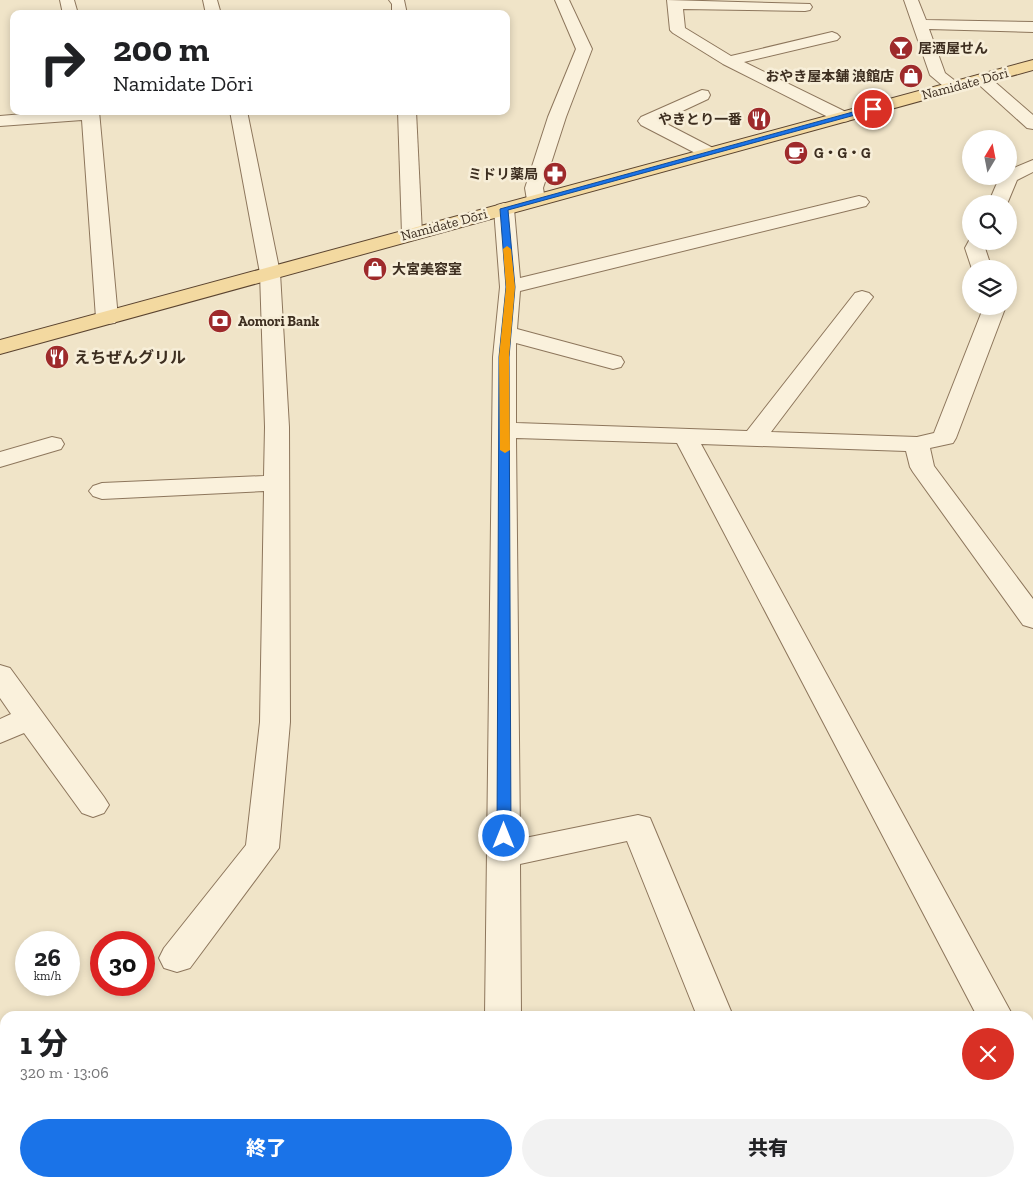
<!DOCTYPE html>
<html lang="ja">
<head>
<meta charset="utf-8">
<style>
	body { margin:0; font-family:"Zilla Slab","Noto Sans JP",serif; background:#f2f2f2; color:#202124; height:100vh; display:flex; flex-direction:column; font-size:19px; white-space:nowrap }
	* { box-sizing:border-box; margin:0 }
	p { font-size:16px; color:#757577 }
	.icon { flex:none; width:28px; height:28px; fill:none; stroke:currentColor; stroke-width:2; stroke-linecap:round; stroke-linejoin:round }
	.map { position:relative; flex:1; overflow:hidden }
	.drawer { position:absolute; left:0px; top:1011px; width:1034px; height:176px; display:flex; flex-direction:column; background:#fff; border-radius:15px 15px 0 0; box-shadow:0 2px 8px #0003 }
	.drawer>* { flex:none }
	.banner { position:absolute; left:10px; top:10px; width:500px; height:105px; border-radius:10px; box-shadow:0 2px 8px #0003; background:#fff; color:#202124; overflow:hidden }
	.needle { width:32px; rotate:10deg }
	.tools { position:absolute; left:962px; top:130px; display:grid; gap:10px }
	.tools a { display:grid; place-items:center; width:55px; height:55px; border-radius:50%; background:#fff; box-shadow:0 2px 8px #0003; font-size:25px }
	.speed { position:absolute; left:15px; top:931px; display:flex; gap:10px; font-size:25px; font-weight:700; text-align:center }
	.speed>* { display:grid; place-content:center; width:65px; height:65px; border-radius:50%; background:#fff; box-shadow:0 2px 8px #0003; line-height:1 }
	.speed small { font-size:12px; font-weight:400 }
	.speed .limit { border:8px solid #d22; background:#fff; color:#111 }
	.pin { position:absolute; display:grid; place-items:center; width:42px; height:42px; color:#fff; margin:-21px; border:2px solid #fff; border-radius:50%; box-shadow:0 1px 5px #0007 }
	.me { position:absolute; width:55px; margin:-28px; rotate:0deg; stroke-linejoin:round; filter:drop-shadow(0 0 4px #0008) }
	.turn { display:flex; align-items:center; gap:18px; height:105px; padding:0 20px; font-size:22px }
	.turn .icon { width:65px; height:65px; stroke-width:2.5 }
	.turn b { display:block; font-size:35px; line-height:42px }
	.round { display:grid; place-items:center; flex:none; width:52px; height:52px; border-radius:26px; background:#f2f2f2 }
	.head { display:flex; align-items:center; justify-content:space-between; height:85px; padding:0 20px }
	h1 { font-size:30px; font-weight:800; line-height:38px }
	.button { display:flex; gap:10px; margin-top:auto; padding:10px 20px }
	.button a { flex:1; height:58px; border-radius:30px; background:#1a73e8; color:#fff; font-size:20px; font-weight:800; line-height:58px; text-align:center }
	.button a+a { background:#f2f2f2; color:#202124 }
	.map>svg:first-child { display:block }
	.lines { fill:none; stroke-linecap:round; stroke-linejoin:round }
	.minor-casing { stroke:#8d765c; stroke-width:2 }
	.major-casing { stroke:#5b4430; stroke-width:2 }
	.minor { fill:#faf1dc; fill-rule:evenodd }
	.major { fill:#f3d9a0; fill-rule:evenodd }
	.route { fill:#1a73e8; stroke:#114b97 }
	.slow { fill:#f59e0b }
	.labels { text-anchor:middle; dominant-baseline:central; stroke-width:5; stroke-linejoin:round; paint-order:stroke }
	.far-poi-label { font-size:14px; font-weight:bold; fill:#3d2e20; stroke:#f7eed8; text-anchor:start }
	.far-street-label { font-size:14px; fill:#3d2e20; stroke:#f7eed8 }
	.poi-label { font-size:16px; font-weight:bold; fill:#3d2e20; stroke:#f7eed8; text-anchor:start }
</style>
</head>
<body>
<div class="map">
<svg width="1033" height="1187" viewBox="0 0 1033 1187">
	<rect width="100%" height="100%" fill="#f0e4c8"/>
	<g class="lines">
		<!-- minor casing -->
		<g class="minor-casing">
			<g id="minor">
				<polygon points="60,0 74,0 78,14 63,14"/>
				<polygon points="203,0 217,0 221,14 206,14"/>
				<polygon points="389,0 404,0 407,14 392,14 392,4"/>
				<polygon points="555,0 569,0 592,49 566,117 543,188 545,200 543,204 536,206 529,204 527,200 525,188 548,117 576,49"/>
				<polygon points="667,0 810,4 812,7 810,10 805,11 683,9 685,28 731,56 832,32 837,34 840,37 837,40 744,62 848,113 851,117 848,121 842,122 836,121 723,64 673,33 670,30"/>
				<polygon points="904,0 918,0 926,20 1033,22 1033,32 929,29 945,73 963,87 961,91 949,91 930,75"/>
				<polygon points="982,74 988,76 1033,115 1033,129 1027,128 976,82 974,79 976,76"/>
				<polygon points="702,90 708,91 710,95 708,99 661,121 715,149 718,153 715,157 709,158 703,157 641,125 638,121 641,117"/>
				<polygon points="59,111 99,111 118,318 115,323 107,324 99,323 96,318 82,120 0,126 0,116"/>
				<polygon points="230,111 247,111 280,273 289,427 290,722 279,848 190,968 177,972 164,968 159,958 164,948 246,845 260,722 264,491 102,499 93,496 89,491 93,486 102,483 264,476 265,427 260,273"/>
				<polygon points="398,111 416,111 422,234 419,238 412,240 405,238 402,234"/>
				<polygon points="1033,160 1033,172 1017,180 1007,204 988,204 1000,176 1009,176 1009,170"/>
				<polygon points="859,196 866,198 869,202 866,206 520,291 517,329 621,357 624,362 621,367 613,369 516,343 516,423 747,431 855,293 862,291 869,293 873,297 771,432 917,437 934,433 984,306 1006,306 956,438 953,443 930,448 934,466 1033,599 1033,628 1023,625 913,472 910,467 906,451 701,444 1013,1016 977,1016 677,443 516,438 520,839 638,815 650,818 733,1016 697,1016 627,841 520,864 521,1016 485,1016 493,357 500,287 494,209 497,205 504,203 511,205 514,209 520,278"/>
				<polygon points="971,237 971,241 988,241 985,248 992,269 972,269 965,248"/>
				<polygon points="52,437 61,439 64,444 61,449 0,467 0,452"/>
				<polygon points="0,665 10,668 104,797 109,805 104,813 93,817 82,813 24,733 0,743 0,719 11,714 0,698"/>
				<polygon points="0,1061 5,1062 5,1099 0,1097"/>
				<polygon points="1029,1062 1033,1064 1033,1104 1029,1102"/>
				<polygon points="98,1182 141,1182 143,1187 100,1187"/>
				<rect x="482" y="1182" width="40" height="5"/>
				<polygon points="763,1182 803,1182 805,1187 765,1187"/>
			</g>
		</g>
		<!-- major casing -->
		<g class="major-casing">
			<polygon id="major" points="1033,60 1033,70 0,354 0,340"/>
		</g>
		<!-- minor -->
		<use href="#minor" class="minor"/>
		<!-- major -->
		<use href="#major" class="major"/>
	</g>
	<!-- route -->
	<polygon class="route" points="871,107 877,109 508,210 515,287 509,357 511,836 509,839 499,839 497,836 499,357 506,287 500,209"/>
	<!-- slow -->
	<polygon class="slow" points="507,246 511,249 515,287 509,357 510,450 505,453 500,450 499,357 506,287 503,249"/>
	<!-- icons -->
	<defs>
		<g id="bar-disc" transform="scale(1.25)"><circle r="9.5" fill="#9e2a2b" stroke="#f7eed8"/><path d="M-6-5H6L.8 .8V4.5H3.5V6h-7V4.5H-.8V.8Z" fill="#fff"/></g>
		<g id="shop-disc" transform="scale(1.25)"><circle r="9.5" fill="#9e2a2b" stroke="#f7eed8"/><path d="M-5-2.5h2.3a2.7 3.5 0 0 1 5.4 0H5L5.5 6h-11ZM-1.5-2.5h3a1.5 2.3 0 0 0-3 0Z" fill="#fff"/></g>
		<g id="restaurant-disc" transform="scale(1.25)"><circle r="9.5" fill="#9e2a2b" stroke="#f7eed8"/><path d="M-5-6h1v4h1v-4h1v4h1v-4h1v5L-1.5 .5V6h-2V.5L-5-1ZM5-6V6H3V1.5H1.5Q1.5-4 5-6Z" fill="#fff"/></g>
		<g id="cafe-disc" transform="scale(1.25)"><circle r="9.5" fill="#9e2a2b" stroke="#f7eed8"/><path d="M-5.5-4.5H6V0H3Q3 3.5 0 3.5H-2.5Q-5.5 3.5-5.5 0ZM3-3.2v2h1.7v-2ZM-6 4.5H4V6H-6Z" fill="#fff"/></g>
		<g id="pharmacy-disc" transform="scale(1.25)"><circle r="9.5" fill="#9e2a2b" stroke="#f7eed8"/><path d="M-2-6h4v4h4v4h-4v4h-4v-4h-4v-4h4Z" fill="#fff"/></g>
		<g id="bank-disc" transform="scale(1.25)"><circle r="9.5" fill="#9e2a2b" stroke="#f7eed8"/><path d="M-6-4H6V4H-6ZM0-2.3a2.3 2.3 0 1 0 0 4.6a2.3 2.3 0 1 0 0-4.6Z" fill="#fff"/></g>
	</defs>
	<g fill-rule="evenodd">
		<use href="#bar-disc" x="901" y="48"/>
		<use href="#shop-disc" x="911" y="76"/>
		<use href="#restaurant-disc" x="759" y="119"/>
		<use href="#cafe-disc" x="796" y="153"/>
		<use href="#pharmacy-disc" x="555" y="174"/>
		<use href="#shop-disc" x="375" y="269"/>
		<use href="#bank-disc" x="220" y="321"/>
		<use href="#restaurant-disc" x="57" y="357"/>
	</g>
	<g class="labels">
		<!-- far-poi labels -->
		<g class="far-poi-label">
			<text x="918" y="48">居酒屋せん</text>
			<text x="894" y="76" text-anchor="end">おやき屋本舗 浪館店</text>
			<text x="742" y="119" text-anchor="end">やきとり一番</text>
			<text x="814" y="153">G・G・G</text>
			<text x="538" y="174" text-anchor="end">ミドリ薬局</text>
			<text x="392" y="269">大宮美容室</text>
			<text x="238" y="321">Aomori Bank</text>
		</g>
		<!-- far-street labels -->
		<g class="far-street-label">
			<text transform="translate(965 84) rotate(-15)">Namidate Dōri</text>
			<text transform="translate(444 225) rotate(-15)">Namidate Dōri</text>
		</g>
		<!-- poi labels -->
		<g class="poi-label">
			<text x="74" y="357">えちぜんグリル</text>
		</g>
	</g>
</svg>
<div class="tools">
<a><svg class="needle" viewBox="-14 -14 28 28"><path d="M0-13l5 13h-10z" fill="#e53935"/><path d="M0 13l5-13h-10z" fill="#757577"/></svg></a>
<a><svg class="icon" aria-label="search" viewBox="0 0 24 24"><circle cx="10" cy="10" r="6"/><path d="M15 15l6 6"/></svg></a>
<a><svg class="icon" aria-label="layers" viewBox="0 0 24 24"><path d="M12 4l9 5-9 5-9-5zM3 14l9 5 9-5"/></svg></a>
</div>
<div class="speed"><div>26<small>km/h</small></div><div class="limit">30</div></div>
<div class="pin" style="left:873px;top:109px;background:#d93025"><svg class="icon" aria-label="arrive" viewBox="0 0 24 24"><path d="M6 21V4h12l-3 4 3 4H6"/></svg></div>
<svg class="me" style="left:504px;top:836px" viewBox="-20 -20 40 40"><circle r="17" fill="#1a73e8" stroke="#fff" stroke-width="3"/><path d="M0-11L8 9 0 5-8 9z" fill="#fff"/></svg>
<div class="banner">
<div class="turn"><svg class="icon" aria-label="right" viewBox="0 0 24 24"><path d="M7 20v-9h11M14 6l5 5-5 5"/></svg><div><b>200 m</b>Namidate Dōri</div></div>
</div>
<section class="drawer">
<div class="head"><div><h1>1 分</h1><p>320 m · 13:06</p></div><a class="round" style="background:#d93025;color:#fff"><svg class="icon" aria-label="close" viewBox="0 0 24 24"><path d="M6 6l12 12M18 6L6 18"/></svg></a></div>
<div class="button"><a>終了</a><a>共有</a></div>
</section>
</div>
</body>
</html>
